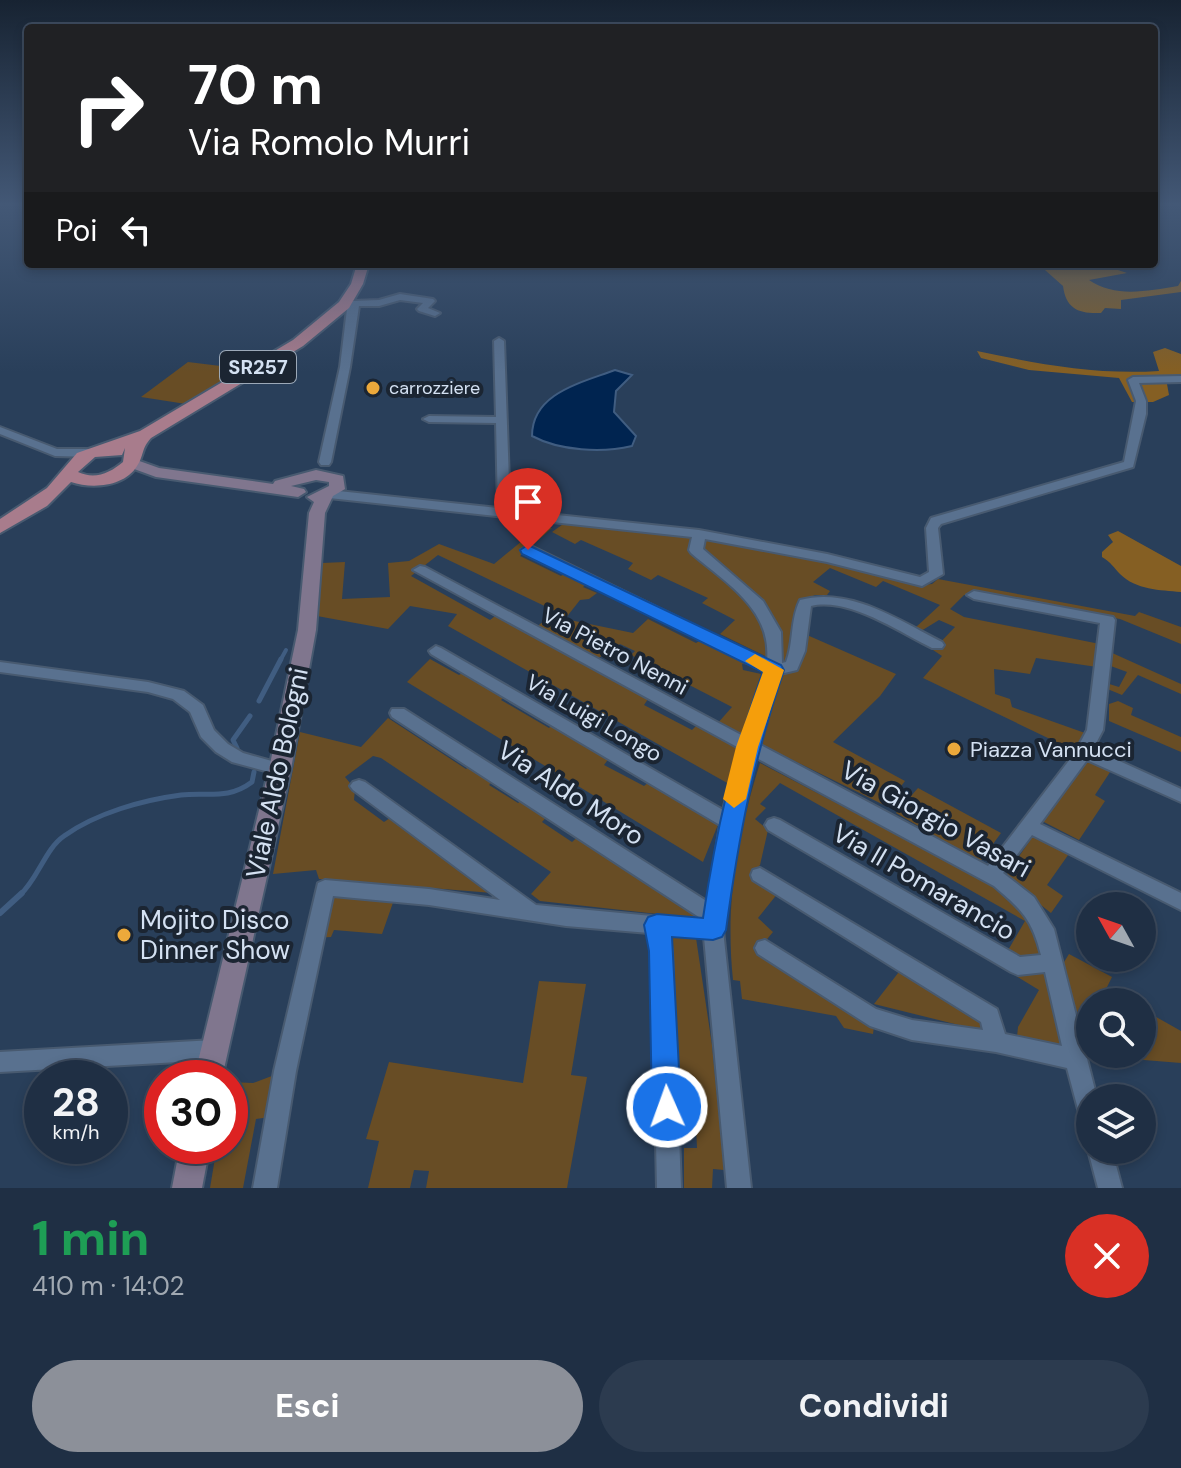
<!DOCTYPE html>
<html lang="it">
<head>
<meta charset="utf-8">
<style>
	body { margin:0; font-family:"DM Sans",sans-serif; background:#2c3b4f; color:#f1f3f6; height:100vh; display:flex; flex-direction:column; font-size:30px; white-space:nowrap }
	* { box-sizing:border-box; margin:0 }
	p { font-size:26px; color:#a1a9b2 }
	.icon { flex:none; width:44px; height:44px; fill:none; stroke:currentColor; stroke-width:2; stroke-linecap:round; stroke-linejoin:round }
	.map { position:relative; height:1188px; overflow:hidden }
	.side { display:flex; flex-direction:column; background:#1f2f44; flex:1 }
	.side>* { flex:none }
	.guide { position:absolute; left:24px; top:24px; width:1134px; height:244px; border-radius:8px; box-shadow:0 4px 12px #0003,0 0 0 2px #3c4a5d; background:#202124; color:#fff; overflow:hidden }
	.needle { width:52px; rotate:310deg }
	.tools { position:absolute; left:1076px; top:892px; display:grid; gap:16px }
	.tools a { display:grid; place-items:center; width:80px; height:80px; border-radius:50%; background:#1f2f44; box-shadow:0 4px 12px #0003,0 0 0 2px #3c4a5d; font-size:40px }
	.speed { position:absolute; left:24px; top:1060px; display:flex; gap:16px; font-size:40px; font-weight:700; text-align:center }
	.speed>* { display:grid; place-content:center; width:104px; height:104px; border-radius:50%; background:#1f2f44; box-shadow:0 4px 12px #0003,0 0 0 2px #3c4a5d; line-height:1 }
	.speed small { font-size:20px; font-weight:400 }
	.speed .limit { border:12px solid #d22; background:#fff; color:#111 }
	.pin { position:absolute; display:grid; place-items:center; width:68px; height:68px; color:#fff; margin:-82px -34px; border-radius:50% 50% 50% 0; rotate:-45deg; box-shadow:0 0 8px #0007 }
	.pin .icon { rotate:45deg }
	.me { position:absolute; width:88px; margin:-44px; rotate:358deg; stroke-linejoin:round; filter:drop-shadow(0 0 6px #0008) }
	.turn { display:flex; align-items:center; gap:28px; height:168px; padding:0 32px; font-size:36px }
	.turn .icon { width:104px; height:104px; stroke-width:2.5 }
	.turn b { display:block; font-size:56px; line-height:68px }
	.then { display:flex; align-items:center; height:76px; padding:0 32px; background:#0003; gap:16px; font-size:30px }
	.round { display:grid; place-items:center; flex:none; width:84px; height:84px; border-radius:42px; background:#2c3b4f }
	.overview { display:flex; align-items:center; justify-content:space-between; height:136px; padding:0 32px }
	h1 { font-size:48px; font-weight:800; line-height:60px; color:#1e9e55 }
	.button { display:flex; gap:16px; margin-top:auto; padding:16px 32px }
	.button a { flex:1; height:92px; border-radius:48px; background:#8c9099; color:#fff; font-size:32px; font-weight:800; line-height:92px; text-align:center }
	.button a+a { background:#2c3b4f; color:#f1f3f6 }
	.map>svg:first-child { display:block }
	.green { fill:#684d25; fill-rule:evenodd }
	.forest { fill:#855f23 }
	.water { fill:#002450; stroke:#405d81; stroke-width:2 }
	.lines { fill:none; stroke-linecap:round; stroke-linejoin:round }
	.stream-far2 { stroke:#405d81; stroke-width:4 }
	.stream-far1 { stroke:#405d81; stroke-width:5 }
	.stream { stroke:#405d81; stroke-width:6 }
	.street-casing { stroke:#485a70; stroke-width:4 }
	.secondary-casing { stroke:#485a70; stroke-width:4 }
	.primary-casing { stroke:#485a70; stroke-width:4 }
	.street { fill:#59718f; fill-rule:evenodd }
	.secondary { fill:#80768e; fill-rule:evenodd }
	.primary { fill:#a87c8c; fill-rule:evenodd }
	.route { fill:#1a73e8; stroke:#114b97; stroke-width:2 }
	.slow { fill:#f59e0b }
	.poi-dot { fill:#eca93b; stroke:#1b2532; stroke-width:3 }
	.labels { text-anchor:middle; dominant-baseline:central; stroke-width:8; stroke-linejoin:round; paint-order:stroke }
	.far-poi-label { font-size:18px; fill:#d4e1f2; stroke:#1b2532; text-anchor:start }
	.shield { fill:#1b2532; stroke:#9ca9b8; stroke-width:2 }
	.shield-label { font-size:20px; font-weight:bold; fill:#d4e1f2 }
	.street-label { font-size:22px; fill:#d4e1f2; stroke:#1b2532 }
	.poi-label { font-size:22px; fill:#d4e1f2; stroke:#1b2532; text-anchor:start }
	.near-street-label { font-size:26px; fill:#d4e1f2; stroke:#1b2532 }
	.near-poi-label { font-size:26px; fill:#d4e1f2; stroke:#1b2532; text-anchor:start }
</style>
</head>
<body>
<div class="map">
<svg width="1181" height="1188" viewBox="0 0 1181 1188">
	<rect width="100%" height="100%" fill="#293f5a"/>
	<!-- green -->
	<g class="green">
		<polygon points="188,362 245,369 186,404 141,397"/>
		<path d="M566 522 694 537 692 550C725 577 775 611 769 658L720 634 735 620 702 603 708 598 658 575 651 580 628 569 633 563 581 540 575 544 552 532Z"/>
		<path d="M539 527 552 528 520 556 561 576 569 570 590 580 583 587 597 593 589 599 580 600 565 619 633 633 648 619 696 643 706 637 753 660 750 665 742 664 743 670 761 674 741 736 717 724 732 707 631 655 635 651 620 644 591 663 650 696 644 705 692 730 700 722 740 743 729 784 448 626 457 614 410 606 388 629 317 616 322 563 345 562 342 599 390 597 388 563 409 561 439 544 494 564ZM438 555 555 611 556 612 531 631 499 613 490 620 411 576Z"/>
		<path d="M714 538 828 560 922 585 932 584 938 579 1135 616 1139 612 1181 627V644L1120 619 975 591 974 595H964L950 609 964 617 1100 644 1097 667 1036 658 1030 674 994 669 995 694 1010 699 1012 707 1085 733 1073 750 923 678 942 656 933 650 955 627 939 620 921 631 915 628 940 605 883 581 876 587 830 568 813 582 830 591 827 595H815L799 603C793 623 795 641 789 661L781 662C782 604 743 583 703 549L706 540Z"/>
		<path d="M807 635 896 674 880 696 833 742 905 781 886 806 758 743 778 673C801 666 805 659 807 635Z"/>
		<polygon points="1110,652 1181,684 1181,694 1138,675 1122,695 1105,688 1106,683 1119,687 1127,672 1108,665"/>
		<polygon points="430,659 459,675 468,669 508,693 501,700 549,728 556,721 612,754 604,765 644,786 654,778 721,817 703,862 407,682"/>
		<polygon points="1118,701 1133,708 1131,715 1181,737 1181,752 1109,721 1109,704"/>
		<polygon points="388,718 466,769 474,762 497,777 489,785 518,803 527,796 551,812 542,822 572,842 583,832 697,906 694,918 540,901 531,894 551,872 381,758 373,756 345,777 355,789 354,800 384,822 396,814 505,894 319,879 316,870 273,874 300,732 361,747"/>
		<polygon points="1092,755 1114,766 1095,795 1105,801 1079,840 1042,821"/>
		<path d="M760 763 987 882 1034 923 1040 958 1020 960 1007 952 1025 921 780 783 760 804 766 808 755 819 768 830 760 865 751 876 778 893 758 918 773 932 759 949 874 1026 873 1034 844 1028 836 1016 742 999 740 981 733 980C725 904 737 836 760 763Z"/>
		<polygon points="918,788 1001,833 980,862 896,813"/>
		<polygon points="1037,830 1073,848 1047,885 1063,896 1051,913 1005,877"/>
		<polygon points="325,888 396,894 382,934 334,930 331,937 314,938"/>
		<polygon points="671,933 688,933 696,938 712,1045 723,1157 724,1170 713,1169 712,1188 684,1188 684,1148 697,1148 694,1081 681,1079 676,1065 667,952"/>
		<polygon points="1069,954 1112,977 1106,989 1130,1002 1090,1002 1090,1054 1142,1054 1142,1009 1181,1031 1181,1063 1082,1055 1061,967"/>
		<polygon points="902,968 983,1017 983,1031 874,1004"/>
		<polygon points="1045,970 1063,1045 1017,1037 1018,1027 1039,990 1016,976 1019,971"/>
		<polygon points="539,981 586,984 571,1075 587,1077 567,1188 426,1188 429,1171 414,1170 410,1188 368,1188 379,1141 366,1139 389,1062 523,1083"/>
		<polygon points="285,1071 277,1116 256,1119 243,1188 210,1188 217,1146 230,1146 230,1082 253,1083"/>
	</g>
	<!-- forest -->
	<g class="forest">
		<path d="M1029 264H1100L1127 273 1089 280C1115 298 1147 291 1178 286L1181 281V292L1121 300V309L1105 308 1101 313C1079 314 1066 309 1063 286L1045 270Z"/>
		<path d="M1165 348 1181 354V382L1167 384 1169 395 1153 402H1132L1119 378 1029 370 981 358 977 351C1038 364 1096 375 1159 371L1153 352Z"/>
		<path d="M1118 531 1181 566V592C1160 590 1136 590 1120 574 1114 568 1111 562 1102 557V552L1113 542 1108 535Z"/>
	</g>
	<!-- water -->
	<path class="water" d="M615 370 632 375 616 391 614 412 636 436 632 446C602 453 560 451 532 436 532 393 581 383 615 370Z"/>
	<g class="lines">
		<!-- stream-far2 -->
		<polyline class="stream-far2" points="280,661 286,650"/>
		<!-- stream-far1 -->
		<g class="stream-far1">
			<polyline points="259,701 281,659"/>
			<polyline points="237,748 233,740 250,716"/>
			<path d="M20 895C38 879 45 849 64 836 96 813 143 800 181 795 208 792 228 800 252 782L254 772"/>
		</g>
		<!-- stream -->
		<polyline class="stream" points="0,913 22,893"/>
		<!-- street casing -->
		<g class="street-casing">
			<g id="street">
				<polygon points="400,294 433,299 435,301 428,308 440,313 435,316 419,311 417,309 423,303 400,300 379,306 359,306 350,367 331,462 329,465 321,465 319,462 340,367 347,309 353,301 379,300"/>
				<path d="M499 338 504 341 510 510 699 530 827 554 920 577 929 572 926 528 931 518 1124 462 1136 401 1128 380 1133 377 1181 376V382L1139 383 1146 401V414L1133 467 941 524 938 528 943 574 922 586 827 562 705 539 703 549 763 601 781 632 782 663 786 662C794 642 790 620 800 600 851 587 898 620 942 642L944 645 942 648H932C899 632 849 597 811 606L805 651 797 670 780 674 757 743 988 866 1074 754 1087 730 1100 623 974 599 967 595 974 591 1113 617 1115 620 1103 730 1093 749 1181 789V802L1087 760 1040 824 1181 893V910L1032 835 1003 873 1034 897 1054 929 1097 1098H1090V1127L1082 1124 1067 1068 996 1052 912 1040 870 1026 758 954 755 948 758 942 765 940 876 1009 912 1020 983 1030 981 1022 753 880 751 875 753 870 760 868 997 1009 1005 1034 1062 1046 1045 972 1018 975 1011 972 768 830 765 825 768 820 774 818 780 820 1020 957 1041 955C1032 919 1022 910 994 886L753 756 738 822 723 930 751 1188H727L704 937 669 934 672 951 681 1188H657L652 951 649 933 566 926 429 905 333 896 296 1071 277 1188H253L274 1071 318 883 325 880 429 889 500 900 353 790 350 786 353 782 359 780 365 782 536 905 705 921 392 717 390 713 392 709H404L708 902 720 825 431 654 429 651 436 646 441 648 723 810 739 748 413 570 420 566 425 567 743 736 766 672 521 550 528 546 533 547 767 661C772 609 726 583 691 553L689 550 692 537 329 498 323 494 329 490 498 508 496 423 429 422 423 419 429 416 496 417 494 341Z"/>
				<polygon points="0,427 57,449 93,449 99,453 93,457 55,456 0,434"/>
				<polygon points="0,662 148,682 184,691 203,705 214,730 228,744 243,753 286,765 288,769 286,773 280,775 232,762 216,752 201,737 190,712 173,699 148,692 0,672"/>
				<polygon points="214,1040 222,1043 225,1050 222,1057 214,1060 0,1072 0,1052"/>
				<polygon points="1090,1146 1090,1150 1112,1150 1122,1188 1098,1188 1088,1150"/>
			</g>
		</g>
		<!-- secondary casing -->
		<g class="secondary-casing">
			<g id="secondary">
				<polygon points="131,458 159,468 273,484 275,481 316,470 343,476 345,489 333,496 325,513 316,630 291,769 222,1078 194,1078 269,769 298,630 309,513 314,502 307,497 329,486 329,482 316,480 291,486 304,489 306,492 298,497 156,477 126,466 126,460"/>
				<polygon points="180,1146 210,1146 202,1188 172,1188"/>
			</g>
		</g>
		<!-- primary casing -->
		<g class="primary-casing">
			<path id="primary" d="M357 264H369L363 284 349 308 303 346 151 438C141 449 144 456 137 466 124 487 92 489 71 482L47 506 0 533V519L47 488 77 453 140 431 293 340 339 302 351 284ZM125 448 123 462C110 473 95 480 78 472L95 457 122 455Z"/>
		</g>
		<!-- street -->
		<use href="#street" class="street"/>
		<!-- secondary -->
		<use href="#secondary" class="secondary"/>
		<!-- primary -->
		<use href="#primary" class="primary"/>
	</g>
	<!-- sky -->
	<linearGradient id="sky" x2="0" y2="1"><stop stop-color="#172332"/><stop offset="0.55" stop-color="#435876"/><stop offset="1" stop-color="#435876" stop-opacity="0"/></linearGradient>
	<rect width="1181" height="372" fill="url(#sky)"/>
	<!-- route -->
	<path class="route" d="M528 545 781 665 784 670C753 761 739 835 726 930L722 937 713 940 672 937 681 1107 677 1117 667 1121 656 1117 652 1107 649 951 644 925 648 917 657 914 703 918C716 831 733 755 763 672L522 554 520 550Z"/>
	<!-- slow -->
	<polygon class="slow" points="755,654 784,670 758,747 746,799 734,808 723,799 736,747 763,672 745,661"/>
	<!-- markers -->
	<g class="poi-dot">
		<circle cx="373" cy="388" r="8"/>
		<circle cx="954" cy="749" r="8"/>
		<circle cx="124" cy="935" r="8"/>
	</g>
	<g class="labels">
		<!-- far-poi labels -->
		<g class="far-poi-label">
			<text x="389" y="388">carrozziere</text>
		</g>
		<!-- shield labels -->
		<rect class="shield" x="220" y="351" width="76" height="32" rx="6"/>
		<g class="shield-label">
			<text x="258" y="367">SR257</text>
		</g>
		<!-- street labels -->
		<g class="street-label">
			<text transform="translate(615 651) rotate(28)">Via Pietro Nenni</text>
			<text transform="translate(594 718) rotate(30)">Via Luigi Longo</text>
		</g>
		<!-- poi labels -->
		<g class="poi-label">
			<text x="970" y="749">Piazza Vannucci</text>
		</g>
		<!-- near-street labels -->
		<g class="near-street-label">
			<text transform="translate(277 773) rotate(-78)">Viale Aldo Bologni</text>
			<text transform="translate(571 793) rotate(33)">Via Aldo Moro</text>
			<text transform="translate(936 819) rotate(29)">Via Giorgio Vasari</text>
			<text transform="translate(924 882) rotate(30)">Via Il Pomarancio</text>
		</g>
		<!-- near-poi labels -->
		<g class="near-poi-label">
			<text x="140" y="920">Mojito Disco<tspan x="140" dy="30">Dinner Show</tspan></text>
		</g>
	</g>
</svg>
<div class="tools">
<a><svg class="needle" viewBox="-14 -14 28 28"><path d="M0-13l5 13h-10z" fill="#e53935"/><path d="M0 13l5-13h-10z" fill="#a1a9b2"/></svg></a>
<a><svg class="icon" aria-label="search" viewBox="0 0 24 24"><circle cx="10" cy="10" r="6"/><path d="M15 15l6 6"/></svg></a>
<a><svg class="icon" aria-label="layers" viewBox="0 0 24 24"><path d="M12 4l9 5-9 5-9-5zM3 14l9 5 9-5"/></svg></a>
</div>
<div class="speed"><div>28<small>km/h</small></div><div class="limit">30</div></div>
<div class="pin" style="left:528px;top:550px;background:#d93025"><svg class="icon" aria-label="arrive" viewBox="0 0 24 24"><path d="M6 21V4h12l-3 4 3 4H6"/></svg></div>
<svg class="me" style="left:667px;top:1107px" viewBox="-20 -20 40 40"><circle r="17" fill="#1a73e8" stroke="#fff" stroke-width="3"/><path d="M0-11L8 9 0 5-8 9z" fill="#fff"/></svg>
<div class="guide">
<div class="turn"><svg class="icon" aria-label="right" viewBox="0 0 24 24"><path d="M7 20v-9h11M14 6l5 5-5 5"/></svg><div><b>70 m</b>Via Romolo Murri</div></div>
<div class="then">Poi<svg class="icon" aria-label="left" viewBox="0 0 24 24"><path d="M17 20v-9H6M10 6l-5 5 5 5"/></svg></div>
</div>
</div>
<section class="side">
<div class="overview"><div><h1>1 min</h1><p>410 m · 14:02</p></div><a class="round" style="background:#d93025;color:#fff"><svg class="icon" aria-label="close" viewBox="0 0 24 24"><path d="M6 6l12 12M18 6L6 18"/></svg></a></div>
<div class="button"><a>Esci</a><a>Condividi</a></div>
</section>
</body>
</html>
